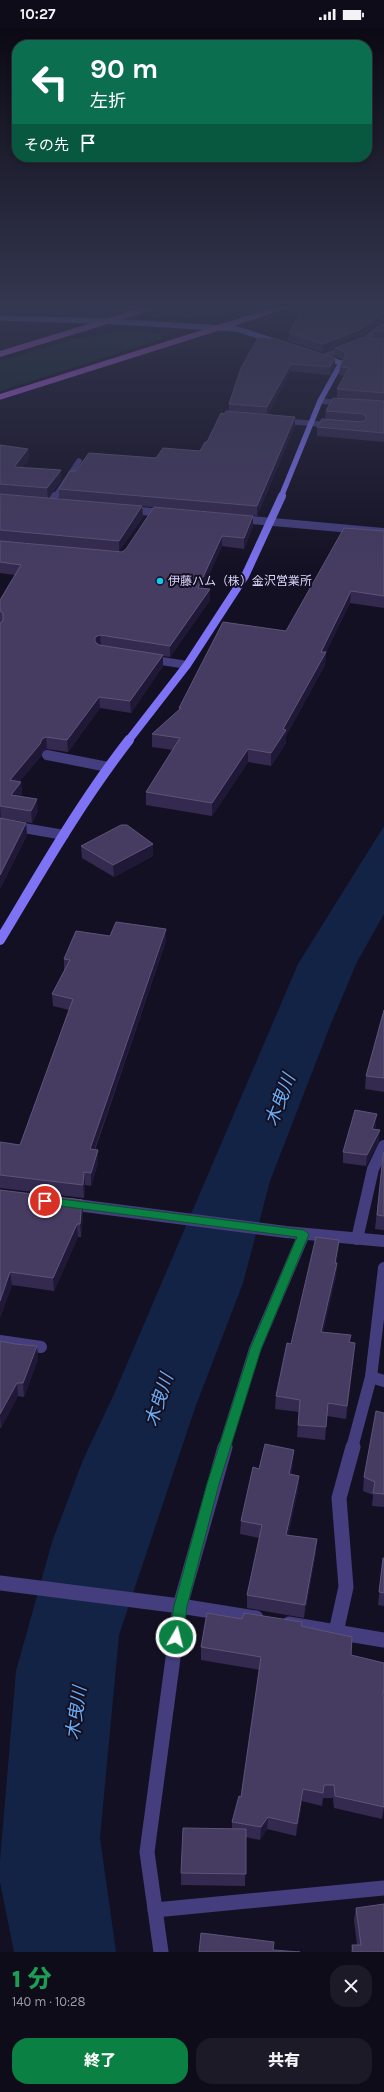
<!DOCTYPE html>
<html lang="ja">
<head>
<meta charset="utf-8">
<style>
	body { margin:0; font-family:Karla,"Noto Sans JP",sans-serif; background:#1d1a27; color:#f1f3f6; height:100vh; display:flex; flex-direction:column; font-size:15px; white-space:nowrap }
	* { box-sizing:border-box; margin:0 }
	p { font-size:13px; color:#9b9ba2 }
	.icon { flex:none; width:22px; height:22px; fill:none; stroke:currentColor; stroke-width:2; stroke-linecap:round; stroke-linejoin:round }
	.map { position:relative; height:1924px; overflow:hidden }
	.panel { display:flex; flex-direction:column; background:#0f0c1a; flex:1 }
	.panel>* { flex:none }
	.guide { position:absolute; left:12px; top:12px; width:360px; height:122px; border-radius:16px; box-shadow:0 2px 6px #0003,0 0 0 1px #2f2c39; background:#0b6e4f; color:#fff; overflow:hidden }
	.pin { position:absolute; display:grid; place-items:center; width:34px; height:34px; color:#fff; margin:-17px; border:2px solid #fff; border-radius:50%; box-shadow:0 1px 4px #0007 }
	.me { position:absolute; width:44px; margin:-22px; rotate:8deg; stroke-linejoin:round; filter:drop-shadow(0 0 3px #0008) }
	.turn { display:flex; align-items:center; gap:14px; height:84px; padding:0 12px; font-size:18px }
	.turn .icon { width:52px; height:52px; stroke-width:2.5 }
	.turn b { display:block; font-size:28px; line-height:34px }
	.then { display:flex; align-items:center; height:38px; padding:0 12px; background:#0003; gap:8px; font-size:15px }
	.round { display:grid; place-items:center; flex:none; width:42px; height:42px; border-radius:16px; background:#1d1a27 }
	.head { display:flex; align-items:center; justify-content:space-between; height:68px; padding:0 12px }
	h1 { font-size:24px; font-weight:800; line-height:30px; color:#1e9e55 }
	.primary-button { display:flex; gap:8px; margin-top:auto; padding:8px 12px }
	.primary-button a { flex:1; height:46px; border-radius:16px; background:#0b8043; color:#fff; font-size:16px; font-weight:800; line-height:46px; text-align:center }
	.primary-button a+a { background:#1d1a27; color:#f1f3f6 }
	.status { display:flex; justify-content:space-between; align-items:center; height:28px; padding:0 20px; background:#0f0c1a; direction:ltr }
	.status svg { height:11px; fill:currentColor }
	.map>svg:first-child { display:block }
	.green { fill:#132c2c }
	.water { fill:#122345 }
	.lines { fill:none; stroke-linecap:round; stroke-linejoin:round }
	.street-far4 { stroke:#443e7e; stroke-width:5.5 }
	.street-far3 { stroke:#443e7e; stroke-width:8 }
	.street-far2 { stroke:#443e7e; stroke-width:10 }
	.street-far1 { stroke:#443e7e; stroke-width:12 }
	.street { stroke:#443e7e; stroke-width:15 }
	.secondary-far2 { stroke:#7d73f4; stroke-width:5.5 }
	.secondary-far1 { stroke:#7d73f4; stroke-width:8 }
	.secondary { stroke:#7d73f4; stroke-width:10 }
	.primary { stroke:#c564f3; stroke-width:5.5 }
	.wall { fill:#342a4f }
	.shaded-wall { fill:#1f1836 }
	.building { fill:#463c62; stroke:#5d547a }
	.route { fill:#0b8043; stroke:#07532c }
	.poi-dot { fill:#12c9eb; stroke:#141023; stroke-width:1.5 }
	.labels { text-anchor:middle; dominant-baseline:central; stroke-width:4; stroke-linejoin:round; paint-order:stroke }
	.far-poi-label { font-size:12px; fill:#dbd5fc; stroke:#141023; text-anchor:start }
	.near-water-label { font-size:18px; font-style:italic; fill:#6badf4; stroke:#141023 }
</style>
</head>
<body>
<div class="status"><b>10:27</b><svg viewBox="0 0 49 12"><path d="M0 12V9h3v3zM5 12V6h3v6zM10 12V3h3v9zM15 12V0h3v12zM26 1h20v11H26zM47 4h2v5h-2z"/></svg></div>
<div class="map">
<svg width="384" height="1924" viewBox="0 0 384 1924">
	<rect width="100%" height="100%" fill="#141023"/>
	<!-- green -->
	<g class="green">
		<polygon points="12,277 147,277 111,287 5,285"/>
		<path d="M180 277H262C226 287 189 293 152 290L150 286Z"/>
		<polygon points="126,303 161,306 162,311 0,363 0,333 75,311"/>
	</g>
	<!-- water -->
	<polygon class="water" points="384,798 384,886 357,934 330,998 270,1153 243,1255 195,1380 119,1607 100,1810 116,1924 14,1924 0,1854 0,1833 16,1643 52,1514 83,1432 115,1364 298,936"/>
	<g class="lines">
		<!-- street-far4 -->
		<g class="street-far4">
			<polyline points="0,281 3,277"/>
			<polyline points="322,329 361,314 384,297"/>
			<polyline points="320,373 344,375"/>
			<polyline points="283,393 332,397"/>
			<polyline points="55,469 79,433"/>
		</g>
		<!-- street-far3 -->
		<g class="street-far3">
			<polyline points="50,476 55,468"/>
			<polyline points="130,482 163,485"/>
			<polyline points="239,491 384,504"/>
			<polyline points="149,631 187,637"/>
		</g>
		<!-- street-far2 -->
		<g class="street-far2">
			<polyline points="47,727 108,739"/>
			<polyline points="0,796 64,807"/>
		</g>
		<!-- street-far1 -->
		<g class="street-far1">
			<polyline points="69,1176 286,1204 384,1213"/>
			<polyline points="357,1211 373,1141 384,1118"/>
			<polyline points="0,1313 41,1319"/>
			<polyline points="371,1349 384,1353"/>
			<polyline points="224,1420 255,1321 304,1206"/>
			<polyline points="352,1420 371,1349 384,1240"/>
		</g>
		<!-- street -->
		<g class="street">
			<polyline points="0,1555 180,1578 256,1590"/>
			<polyline points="289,1596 384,1612"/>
			<polyline points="336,1604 346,1559 339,1470 353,1419"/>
			<polyline points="155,1882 384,1860"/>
			<polyline points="161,1924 147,1824 180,1578 225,1419"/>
		</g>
		<!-- secondary-far2 -->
		<g class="secondary-far2">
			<polyline points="0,290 104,293 237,301 277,314"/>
			<polyline points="281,469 320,373 341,335 323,329"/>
		</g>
		<!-- secondary-far1 -->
		<polyline class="secondary-far1" points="128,713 187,637 245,548 282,468"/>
		<!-- secondary -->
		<path class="secondary" d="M0 912C41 844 80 775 129 712"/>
		<!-- primary -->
		<g class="primary">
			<polyline points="0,326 160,277"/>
			<polyline points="0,369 290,277"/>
		</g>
	</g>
	<!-- wall -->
	<g class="wall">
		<polygon points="363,277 384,277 384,284"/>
		<polygon points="384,284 384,294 382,293 359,310 322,324 288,313 289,305"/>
		<polygon points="384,295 384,414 317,408 317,399 325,391 326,383 337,370 337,361 344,348 339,347 340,339 343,331 335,329 335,320 373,311 373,303"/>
		<polygon points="258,310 335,337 330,347 290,343 268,386 295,389 295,398 257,488 59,471 59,461 76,443 200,423 229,383 229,376"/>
		<polygon points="0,417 28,421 29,431 22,440 61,452 48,470 142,478 143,489 119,523 122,524 253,488 253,498 244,521 222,518 203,560 210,572 170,629 163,628 163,638 131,685 100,680 68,724 47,721 43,723 41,728 19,754 21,754 22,766 20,769 38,783 32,795 1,790 26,795 27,807 0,861 0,595 1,594 0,594 0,572 15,547 0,545"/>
		<polygon points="384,503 384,580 350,575 326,624 325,637 286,708 286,715 271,738 248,734 212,788 146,777 146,764 173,722 152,719 152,706 179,682 179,680 286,603"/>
		<polygon points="153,816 153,828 114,849 82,830 81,818"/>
		<polygon points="166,901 166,913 95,1122 98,1122 98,1135 91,1158 85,1157 84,1170 0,1160 0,1114 20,1117 69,982 53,978 52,966 64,943 64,931 110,908"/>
		<polygon points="384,982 384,1064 365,1061 366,1048"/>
		<polygon points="376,1097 375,1101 379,1113 366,1138 343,1135 343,1124"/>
		<polygon points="384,1124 384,1202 375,1201 383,1127"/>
		<polygon points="0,1162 83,1185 81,1209 78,1209 54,1263 12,1257 0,1290"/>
		<polygon points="339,1212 338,1225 336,1235 337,1235 336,1248 323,1304 350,1314 354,1328 346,1391 327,1388 325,1412 297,1409 299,1384 275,1381 276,1368 291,1316"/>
		<polygon points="0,1313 15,1316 37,1318 38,1331 24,1369 18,1368 1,1400 0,1399"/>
		<polygon points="384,1385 384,1479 372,1478 373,1467 363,1463 364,1449"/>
		<polygon points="293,1436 291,1447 299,1448 298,1462 288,1507 316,1524 304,1590 247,1580 247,1567 259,1510 240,1506 241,1493 259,1441"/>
		<polygon points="383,1530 384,1530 384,1578 378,1577"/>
		<polygon points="242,1591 301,1598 351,1627 383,1668 384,1779 382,1791 334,1780 333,1770 323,1770 322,1778 302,1773 296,1808 267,1801 260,1812 246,1809 245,1858 181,1857 181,1845 232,1800 232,1794 241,1769 260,1642 201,1632 201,1619"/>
		<polygon points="356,1880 384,1924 351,1924 352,1917 357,1917 354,1892"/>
	</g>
	<!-- shaded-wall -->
	<g class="shaded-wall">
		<polygon points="382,285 382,293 359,310 322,324 323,316"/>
		<polygon points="335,330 335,337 330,347 330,339"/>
		<polygon points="291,336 290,343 267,387 267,379"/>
		<polygon points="295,389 295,398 257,488 257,478"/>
		<polygon points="28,421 29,431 15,449 14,439"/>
		<polygon points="61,442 61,452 48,470 47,460"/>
		<polygon points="142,478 143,489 119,523 119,513"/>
		<polygon points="253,488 253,498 244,521 244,510"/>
		<polygon points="222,508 222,518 198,571 198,560"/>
		<polygon points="210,561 210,572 170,629 170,618"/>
		<polygon points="351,563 350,575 325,626 326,624 325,637 286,708 286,715 271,738 271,725"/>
		<polygon points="100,607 101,618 95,625 95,609"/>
		<polygon points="163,627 163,638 131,685 130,673"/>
		<polygon points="99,669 100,680 68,724 67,712"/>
		<polygon points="46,709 47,721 43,723 41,728 11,764 10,752 42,711"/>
		<polygon points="248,721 248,734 212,788 212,775"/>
		<polygon points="21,754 22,766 12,779 11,767"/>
		<polygon points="37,771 38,783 32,795 31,783"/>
		<polygon points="0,778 1,790 0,790"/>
		<polygon points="26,795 27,807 0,861 0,847"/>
		<polygon points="153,816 153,828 114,849 113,837"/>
		<polygon points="166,901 166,913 90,1134 90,1121"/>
		<polygon points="377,1086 376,1097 371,1112 372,1101"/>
		<polygon points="380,1102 379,1113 366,1138 367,1127"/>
		<polygon points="98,1122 98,1135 91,1158 91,1145"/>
		<polygon points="84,1144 85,1157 84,1170 83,1157"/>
		<polygon points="82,1172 83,1185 81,1209 80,1196"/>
		<polygon points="77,1196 78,1209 54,1263 53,1250"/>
		<polygon points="339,1212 338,1225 334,1247 335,1235"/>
		<polygon points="337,1235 336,1248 320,1317 321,1304"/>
		<polygon points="10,1244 12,1257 0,1290 0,1273"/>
		<polygon points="355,1315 354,1328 346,1391 347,1378"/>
		<polygon points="37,1318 38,1331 24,1369 23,1355"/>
		<polygon points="17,1355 18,1368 1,1400 0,1386"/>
		<polygon points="294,1422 293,1436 288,1460 289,1446"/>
		<polygon points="299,1448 298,1462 286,1520 286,1507"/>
		<polygon points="317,1511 316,1524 304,1590 305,1577"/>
		<polygon points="303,1761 302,1773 296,1808 297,1796"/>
		<polygon points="268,1789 267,1801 260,1812 261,1799"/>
	</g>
	<!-- building -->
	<g class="building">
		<polygon points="304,277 360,277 383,284 384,284 384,286 382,285 359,302 323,316 289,305"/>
		<polygon points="384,295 384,304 373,303"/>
		<polygon points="258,310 277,311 335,330 330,339 291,336 267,379 229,376 241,340"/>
		<polygon points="362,310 384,311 384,365 337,361 349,340 340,339 346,326 343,323 335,320"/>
		<polygon points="333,370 384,373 384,405 317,399 322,391 362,394 366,392 366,388 363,386 326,383"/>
		<polygon points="226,383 295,389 257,478 59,461 70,443 76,443 89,425 156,430 163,420 200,423 205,414 207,414 221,385 225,386"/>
		<polygon points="0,417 28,421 14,439 61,442 47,460 0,456"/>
		<polygon points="0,466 142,478 119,513 0,502"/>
		<polygon points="154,479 253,488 244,510 222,508 198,560 210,561 170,618 100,607 95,609 95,614 99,617 163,627 130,673 99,669 67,712 46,709 42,711 40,716 10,752 21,754 11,767 37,771 31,783 0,778 0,595 3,593 3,585 0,583 0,572 21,537 0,534 0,513 122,524 126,521"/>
		<polygon points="344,500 384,503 384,568 351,563 321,624 326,624 283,701 286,702 271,725 248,721 212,775 146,764 180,710 152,706 181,680 179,680 223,594 286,603"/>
		<polygon points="0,790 26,795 0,847"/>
		<polygon points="121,797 127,797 153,816 113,837 81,818"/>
		<polygon points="116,894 166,901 90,1121 98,1122 91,1145 84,1144 83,1157 0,1147 0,1114 20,1117 73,971 52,966 70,932 64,931 76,903 110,908"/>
		<polygon points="384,982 384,1050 366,1048"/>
		<polygon points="355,1082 377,1086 372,1101 380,1102 367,1127 343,1124"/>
		<polygon points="384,1124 384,1188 377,1187 383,1127"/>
		<polygon points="0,1162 82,1172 80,1196 77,1196 53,1250 10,1244 0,1273"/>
		<polygon points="316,1209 339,1212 335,1235 337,1235 321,1304 351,1307 349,1314 355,1315 347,1378 328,1375 326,1399 298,1397 300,1372 276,1368 287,1315 291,1316"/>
		<polygon points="0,1313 15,1316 37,1318 23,1355 17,1355 0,1386"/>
		<polygon points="376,1383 384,1385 384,1466 373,1465 375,1454 364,1449"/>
		<polygon points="265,1416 294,1422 289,1446 299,1448 286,1507 317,1511 305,1577 247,1567 262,1497 241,1493 253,1439 259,1441"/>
		<polygon points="383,1530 384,1530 384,1565 379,1564"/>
		<polygon points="207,1585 242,1591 244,1585 302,1594 301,1598 352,1609 351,1627 384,1635 384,1660 383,1668 384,1668 384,1779 335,1768 334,1757 324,1757 323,1765 303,1761 297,1796 268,1789 261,1799 232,1794 239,1768 241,1769 261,1629 201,1619"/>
		<polygon points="183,1800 246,1801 246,1846 181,1845"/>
		<polygon points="384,1876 384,1924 353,1924 352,1917 361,1917 356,1880"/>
		<polygon points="201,1905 274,1914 273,1922 300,1924 199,1924"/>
	</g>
	<!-- sky -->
	<linearGradient id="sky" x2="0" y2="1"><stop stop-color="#0b0913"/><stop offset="0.51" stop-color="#343750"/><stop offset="1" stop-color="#343750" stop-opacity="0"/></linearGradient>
	<rect width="384" height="546" fill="url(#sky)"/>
	<!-- route -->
	<polygon class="route" points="45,1169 304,1202 309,1206 261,1321 219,1456 187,1578 183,1609 181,1613 176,1615 171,1613 169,1609 174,1578 207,1456 250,1321 297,1209 45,1176 39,1173"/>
	<!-- markers -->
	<circle class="poi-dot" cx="160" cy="553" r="4"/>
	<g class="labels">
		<!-- far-poi labels -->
		<g class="far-poi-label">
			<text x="168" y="553">伊藤ハム（株）金沢営業所</text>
		</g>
		<!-- near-water labels -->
		<g class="near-water-label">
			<text transform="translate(280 1072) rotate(-69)">木曳川</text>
			<text transform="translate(159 1372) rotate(-72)">木曳川</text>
			<text transform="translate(76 1685) rotate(-82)">木曳川</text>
		</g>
	</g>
</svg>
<div class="pin" style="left:45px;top:1173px;background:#d93025"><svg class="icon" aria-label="arrive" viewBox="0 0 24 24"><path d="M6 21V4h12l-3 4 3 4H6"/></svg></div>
<svg class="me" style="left:176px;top:1609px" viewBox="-20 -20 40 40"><circle r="17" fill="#0b8043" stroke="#fff" stroke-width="3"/><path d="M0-11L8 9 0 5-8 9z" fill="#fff"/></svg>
<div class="guide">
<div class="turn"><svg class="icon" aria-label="left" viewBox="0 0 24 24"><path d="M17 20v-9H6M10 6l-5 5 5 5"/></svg><div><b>90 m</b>左折</div></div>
<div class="then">その先<svg class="icon" aria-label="arrive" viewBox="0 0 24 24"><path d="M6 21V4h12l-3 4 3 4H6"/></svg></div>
</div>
</div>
<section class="panel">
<div class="head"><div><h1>1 分</h1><p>140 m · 10:28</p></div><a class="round"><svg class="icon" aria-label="close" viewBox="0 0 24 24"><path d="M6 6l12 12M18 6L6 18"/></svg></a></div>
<div class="primary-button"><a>終了</a><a>共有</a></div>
</section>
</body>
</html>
